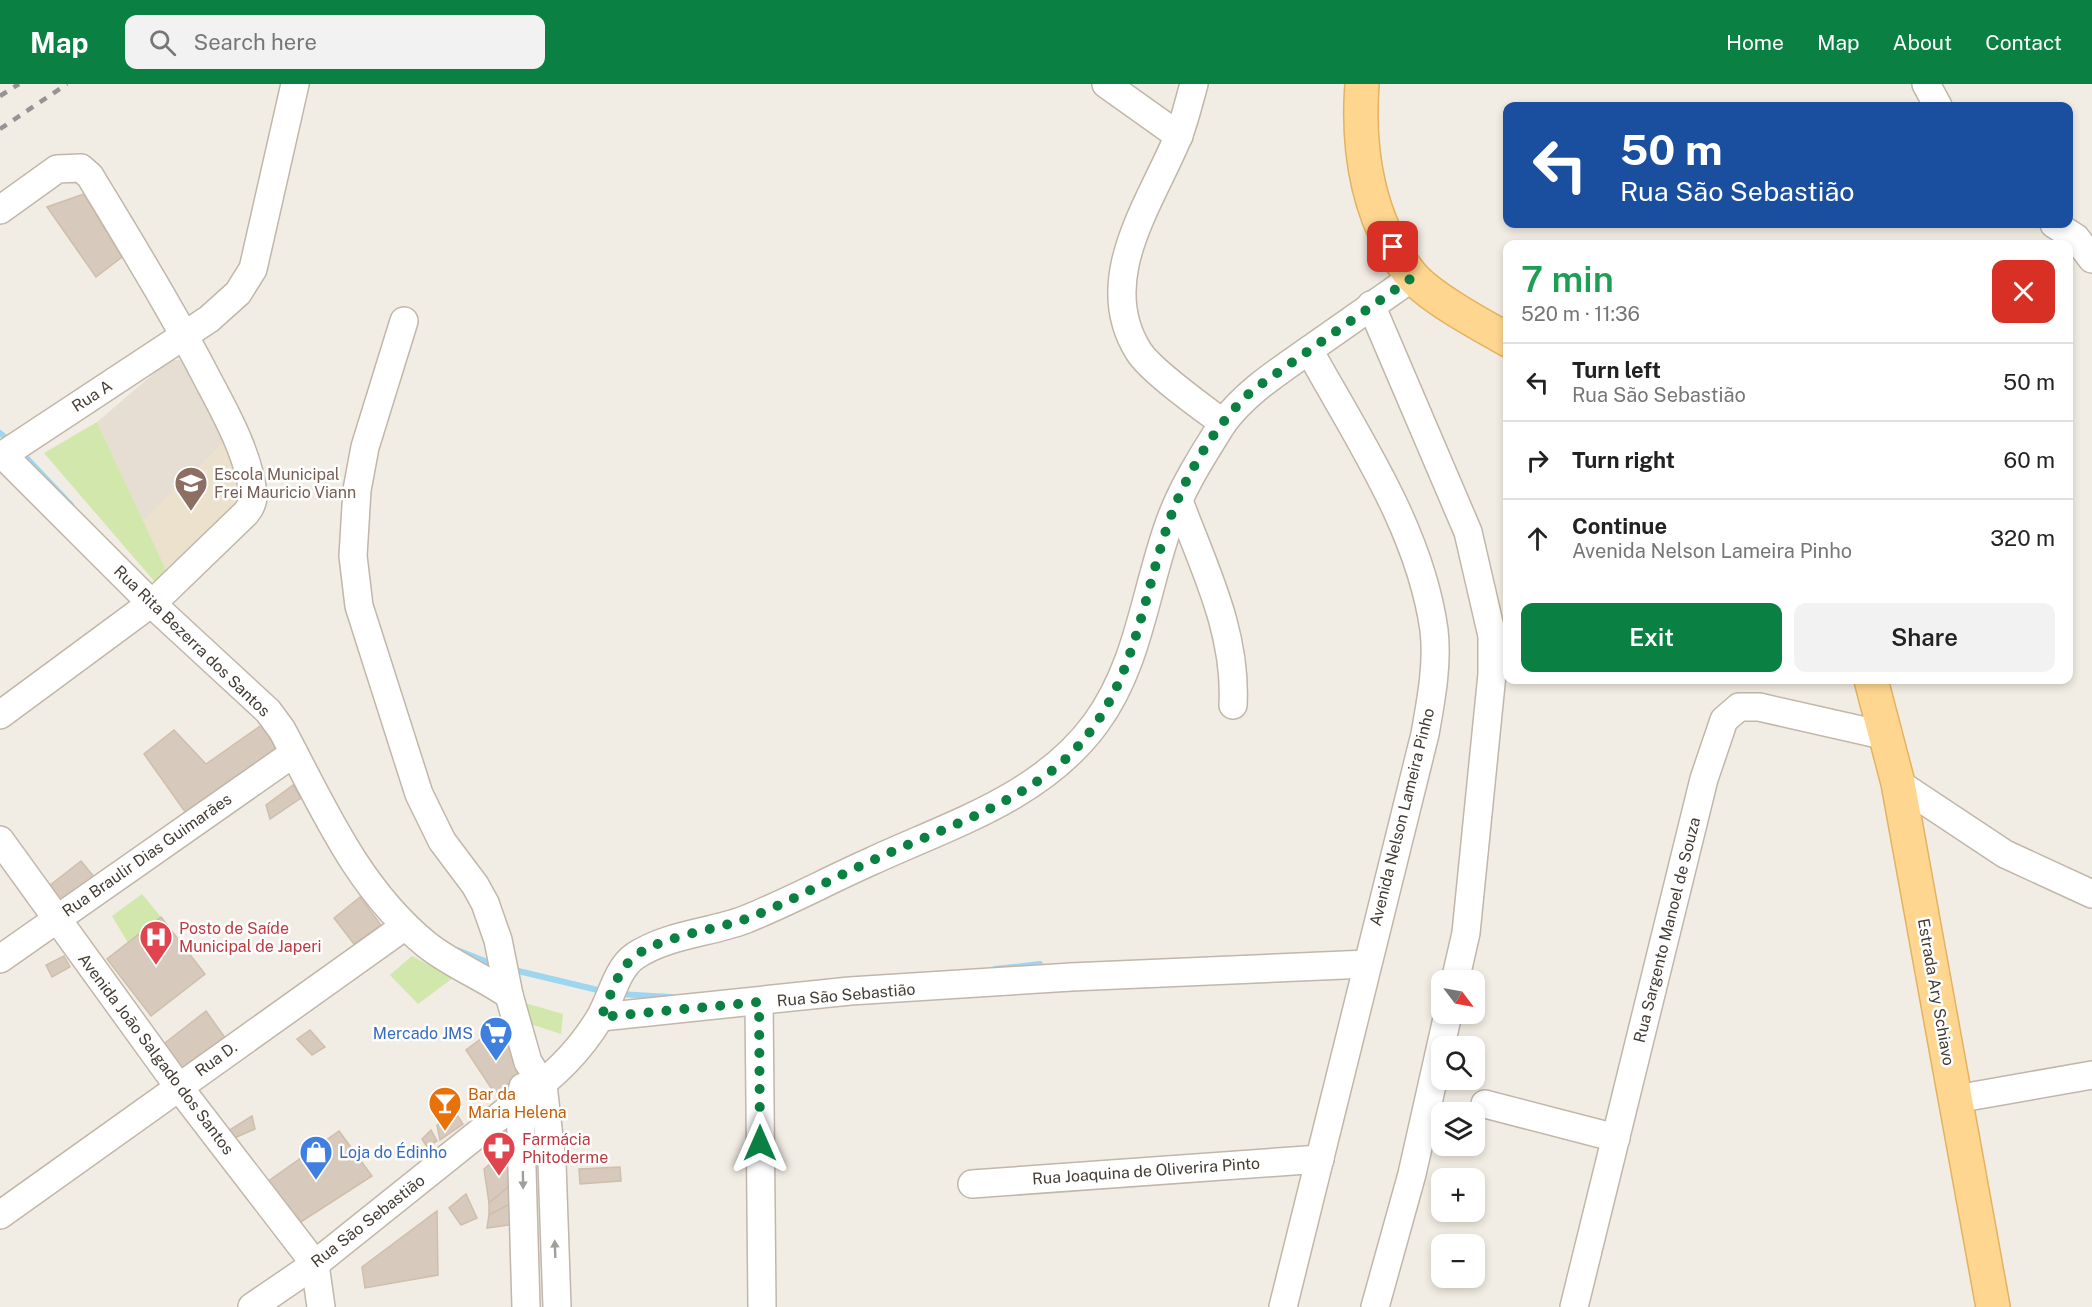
<!DOCTYPE html>
<html lang="en">
<head>
<meta charset="utf-8">
<style>
	body { margin:0; font-family:"Public Sans",sans-serif; background:#f2f2f2; color:#222; height:100vh; display:flex; flex-direction:column; font-size:22px; white-space:nowrap }
	* { box-sizing:border-box; margin:0 }
	p { font-size:20px; color:#767676 }
	.icon { flex:none; width:33px; height:33px; fill:none; stroke:currentColor; stroke-width:2; stroke-linecap:round; stroke-linejoin:round }
	.map { position:relative; flex:1; overflow:hidden }
	.details { position:absolute; left:1503px; top:156px; width:570px; height:444px; display:flex; flex-direction:column; background:#fff; border-radius:12px; box-shadow:0 3px 9px #0003 }
	.details>* { flex:none }
	.top-card { position:absolute; left:1503px; top:18px; width:570px; height:126px; border-radius:12px; box-shadow:0 3px 9px #0003; background:#1a4fa0; color:#fff; overflow:hidden }
	.needle { width:39px; rotate:122deg }
	.buttons { position:absolute; left:1431px; top:886px; display:grid; gap:12px }
	.buttons a { display:grid; place-items:center; width:54px; height:54px; border-radius:12px; background:#fff; box-shadow:0 3px 9px #0003; font-size:30px }
	.pin { position:absolute; display:grid; place-items:center; width:51px; height:51px; color:#fff; margin:-26px; border-radius:12px; box-shadow:0 3px 9px #0006 }
	.me { position:absolute; width:66px; margin:-33px; rotate:0deg; stroke-linejoin:round; filter:drop-shadow(0 0 4px #0008) }
	.turn { display:flex; align-items:center; gap:21px; height:126px; padding:0 18px; font-size:27px }
	.turn .icon { width:78px; height:78px; stroke-width:2.5 }
	.turn b { display:block; font-size:42px; line-height:51px }
	.round { display:grid; place-items:center; flex:none; width:63px; height:63px; border-radius:12px; background:#f2f2f2 }
	.overview { display:flex; align-items:center; justify-content:space-between; height:102px; padding:0 18px }
	h1 { font-size:36px; font-weight:600; line-height:45px; color:#1e9e55 }
	.action { display:flex; gap:12px; margin-top:auto; padding:12px 18px }
	.action a { flex:1; height:69px; border-radius:12px; background:#0b8043; color:#fff; font-size:24px; font-weight:600; line-height:69px; text-align:center }
	.action a+a { background:#f2f2f2; color:#222 }
	ul { padding:0; list-style:none }
	li { display:flex; align-items:center; gap:18px; height:78px; padding:0 18px; border-top:2px solid #e0e0e0 }
	li div { flex:1 }
	li b { display:block; font-size:22px }
	li em { font-style:normal }
	header { display:flex; align-items:center; gap:36px; box-sizing:border-box; height:84px; padding:0 30px; background:#0b8043; color:#fff }
	header strong { font-size:28px }
	nav { display:flex; gap:33px; margin-inline-start:auto; font-size:21px }
	.search { width:420px; height:54px; background:#f2f2f2; display:flex; align-items:center; gap:15px; box-sizing:border-box; padding:0 21px; border-radius:12px; color:#767676; font-size:22px }
	.map>svg:first-child { display:block }
	.residential { fill:#e6ded2 }
	.education { fill:#ece1cd }
	.green { fill:#d1e7ac }
	.lines { fill:none; stroke-linecap:round; stroke-linejoin:round }
	.stream { stroke:#9ed6f0; stroke-width:6 }
	.building { fill:#d7cabc; stroke:#cfbeac; stroke-width:1.5 }
	.minor-casing { stroke:#c1b6a9; stroke-width:30 }
	.major-casing { stroke:#e4b260; stroke-width:36 }
	.minor { stroke:#fff; stroke-width:27 }
	.major { stroke:#ffd690; stroke-width:33 }
	.rail { stroke:#949494; stroke-width:4.5; stroke-dasharray:8 8; stroke-linecap:butt }
	.oneway { fill:#a29e9a }
	.route { stroke:#0b8043; stroke-width:10; stroke-dasharray:0 18 }
	.labels { text-anchor:middle; dominant-baseline:central; stroke-width:5; stroke-linejoin:round; paint-order:stroke }
	.street-label { font-size:16px; fill:#443c34; stroke:#fff }
	.education-label { font-size:16px; fill:#785e54; stroke:#fff; text-anchor:start }
	.health-label { font-size:16px; fill:#be3a42; stroke:#fff; text-anchor:start }
	.shop-label { font-size:16px; fill:#366cbe; stroke:#fff; text-anchor:end }
	.food-label { font-size:16px; fill:#c56008; stroke:#fff; text-anchor:start }
</style>
</head>
<body>
<header>
<strong>Map</strong>
<div class="search"><svg class="icon" aria-label="search" viewBox="0 0 24 24"><circle cx="10" cy="10" r="6"/><path d="M15 15l6 6"/></svg>Search here</div>
<nav><a>Home</a><a>Map</a><a>About</a><a>Contact</a></nav>
</header>
<div class="map">
<svg width="2092" height="1223" viewBox="0 0 2092 1223">
	<rect width="100%" height="100%" fill="#f2ede4"/>
	<!-- residential -->
	<polygon class="residential" points="170,276 185,276 226,356 143,437 97,338"/>
	<!-- education -->
	<polygon class="education" points="226,356 240,419 167,488 143,437"/>
	<!-- green -->
	<g class="green">
		<polygon points="97,338 167,488 154,497 44,369"/>
		<polygon points="142,810 161,833 128,859 112,832"/>
		<polygon points="412,872 453,894 418,920 390,891"/>
		<polygon points="525,919 563,930 561,950 530,940"/>
	</g>
	<g class="lines">
		<!-- stream -->
		<g class="stream">
			<polyline points="0,349 11,358"/>
			<polyline points="20,367 71,421"/>
			<polyline points="457,866 495,881"/>
			<polyline points="510,885 606,908"/>
			<polyline points="995,885 1040,880"/>
			<polyline points="619,910 671,913"/>
		</g>
	</g>
	<!-- building -->
	<g class="building">
		<polygon points="84,110 122,173 96,193 47,123"/>
		<polygon points="263,640 277,666 188,732 144,670 174,646 206,680"/>
		<polygon points="293,701 301,714 270,735 266,721"/>
		<polygon points="81,777 94,793 58,821 45,805"/>
		<polygon points="360,813 381,841 354,860 334,834"/>
		<polygon points="161,833 205,890 151,932 107,875"/>
		<polygon points="64,872 70,883 52,893 46,881"/>
		<polygon points="206,927 226,955 182,987 161,962"/>
		<polygon points="506,936 521,990 495,1010 466,966"/>
		<polygon points="310,946 325,963 312,971 297,955"/>
		<polygon points="455,1028 463,1040 440,1056 437,1041"/>
		<polygon points="252,1032 255,1045 232,1055 228,1047"/>
		<polygon points="431,1046 437,1057 427,1063 422,1055"/>
		<polygon points="339,1047 372,1092 290,1145 260,1103"/>
		<polygon points="498,1073 510,1077 514,1098 489,1119 484,1085"/>
		<polygon points="620,1083 621,1097 580,1100 579,1085"/>
		<polygon points="514,1098 510,1120 489,1131 489,1119"/>
		<polygon points="466,1110 477,1134 461,1141 449,1124"/>
		<polygon points="510,1120 515,1140 487,1144 489,1131"/>
		<polygon points="437,1127 438,1191 365,1204 362,1183"/>
	</g>
	<g class="lines">
		<!-- minor casing -->
		<g class="minor-casing">
			<g id="minor">
				<polyline points="1106,0 1179,52"/>
				<polyline points="1926,0 1938,22"/>
				<path d="M0 126 57 85 81 84 90 92C131 160 173 228 209 298 226 330 251 375 253 413 253 419 250 424 246 429L157 515 0 631"/>
				<polyline points="2054,140 2076,154 2092,175"/>
				<polyline points="1371,221 1468,448 1492,552 1492,590 1466,849 1455,897"/>
				<polyline points="404,237 365,363 357,406 353,472 359,522 419,710 442,757 475,801 485,819 498,856 509,911"/>
				<polyline points="1309,266 1413,193"/>
				<path d="M1223 339C1246 308 1278 288 1309 266 1357 353 1420 445 1434 546 1438 580 1431 616 1425 650L1283 1223"/>
				<path d="M3 371 151 519 268 627 282 646C323 723 357 804 427 861 451 880 483 893 509 911L528 978 543 1001 552 1079 557 1223"/>
				<polyline points="0,373 209,235 238,209 253,185 295,0"/>
				<path d="M1179 417C1204 484 1237 548 1233 621"/>
				<polyline points="1898,699 2005,770 2092,810"/>
				<polyline points="0,756 178,1002 315,1180 321,1223"/>
				<polyline points="0,875 294,669"/>
				<polyline points="759,918 762,1223"/>
				<polyline points="601,933 850,907 1071,893 1367,880"/>
				<polyline points="523,1003 520,1016 526,1223"/>
				<polyline points="1956,1015 2092,991"/>
				<polyline points="1485,1020 1616,1054"/>
				<polyline points="972,1100 1320,1075"/>
				<polyline points="0,1131 405,842"/>
				<path d="M252 1223 315 1180 520 1016C551 995 579 968 599 935 611 916 616 885 635 872 666 851 709 849 744 836 787 819 829 796 872 777 952 740 1042 713 1096 639 1139 580 1145 507 1169 440 1182 403 1203 371 1223 339 1202 323 1152 288 1139 268 1093 196 1151 119 1178 53 1185 36 1189 17 1194 0"/>
				<polyline points="1375,1223 1412,1090 1448,930"/>
				<polyline points="1574,1223 1704,695 1724,636 1739,623 1759,623 1887,652"/>
			</g>
		</g>
		<!-- major casing -->
		<g class="major-casing">
			<g id="major">
				<path d="M1362 0C1357 66 1368 139 1412 192 1431 214 1481 241 1508 256"/>
				<polyline points="1871,596 1898,699 1993,1223"/>
			</g>
		</g>
		<!-- minor -->
		<use href="#minor" class="minor"/>
		<!-- major -->
		<use href="#major" class="major"/>
		<!-- rail -->
		<g class="rail">
			<polyline points="0,12 19,0"/>
			<polyline points="0,45 67,0"/>
		</g>
	</g>
	<!-- one-way arrows -->
	<defs><path id="oneway-solid" d="M-6-.8H1V-3.2L6.5 0L1 3.2V.8H-6Z" transform="scale(1.5)"/></defs>
	<g class="oneway">
		<use href="#oneway-solid" transform="translate(523 1096) rotate(89)"/>
		<use href="#oneway-solid" transform="translate(555 1165) rotate(-92)"/>
	</g>
	<g class="lines">
		<!-- route -->
		<path class="route" d="M760 1059 759 918 601 933C610 914 617 887 633 874 655 854 713 846 743 836 789 819 834 793 880 773 935 748 995 728 1045 692 1131 629 1137 534 1168 440 1185 392 1215 340 1253 306L1413 193 1393 163"/>
	</g>
	<!-- icons -->
	<defs>
		<g id="school-pin" transform="scale(1.725)"><path d="M0 17L-7.5 6A9.5 9.5 0 1 1 7.5 6Z" fill="#8d6e63" stroke="#fff"/><path d="M0-5L7-2L0 1L-7-2ZM-4 1L0 2.5L4 1V4Q0 6-4 4Z" fill="#fff"/></g>
		<g id="hospital-pin" transform="scale(1.725)"><path d="M0 17L-7.5 6A9.5 9.5 0 1 1 7.5 6Z" fill="#e0444e" stroke="#fff"/><path d="M-5-5h3v3.5h4V-5h3V5h-3V1.5h-4V5h-3Z" fill="#fff"/></g>
		<g id="supermarket-pin" transform="scale(1.725)"><path d="M0 17L-7.5 6A9.5 9.5 0 1 1 7.5 6Z" fill="#3f7fe0" stroke="#fff"/><path d="M-6-5.5h2.5l.6 2H6L4.5 2H-2.5L-4.4-4H-6ZM-1.5 3.2a1.3 1.3 0 1 0 .1 0ZM3 3.2a1.3 1.3 0 1 0 .1 0Z" fill="#fff"/></g>
		<g id="bar-pin" transform="scale(1.725)"><path d="M0 17L-7.5 6A9.5 9.5 0 1 1 7.5 6Z" fill="#e8710a" stroke="#fff"/><path d="M-6-5H6L.8 .8V4.5H3.5V6h-7V4.5H-.8V.8Z" fill="#fff"/></g>
		<g id="pharmacy-pin" transform="scale(1.725)"><path d="M0 17L-7.5 6A9.5 9.5 0 1 1 7.5 6Z" fill="#e0444e" stroke="#fff"/><path d="M-2-6h4v4h4v4h-4v4h-4v-4h-4v-4h4Z" fill="#fff"/></g>
		<g id="shop-pin" transform="scale(1.725)"><path d="M0 17L-7.5 6A9.5 9.5 0 1 1 7.5 6Z" fill="#3f7fe0" stroke="#fff"/><path d="M-5-2.5h2.3a2.7 3.5 0 0 1 5.4 0H5L5.5 6h-11ZM-1.5-2.5h3a1.5 2.3 0 0 0-3 0Z" fill="#fff"/></g>
	</defs>
	<g fill-rule="evenodd">
		<use href="#school-pin" x="191" y="399"/>
		<use href="#hospital-pin" x="156" y="853"/>
		<use href="#supermarket-pin" x="496" y="949"/>
		<use href="#bar-pin" x="445" y="1019"/>
		<use href="#pharmacy-pin" x="499" y="1064"/>
		<use href="#shop-pin" x="316" y="1068"/>
	</g>
	<g class="labels">
		<!-- street labels -->
		<g class="street-label">
			<text transform="translate(92 312) rotate(-33)">Rua A</text>
			<text transform="translate(192 557) rotate(44)">Rua Rita Bezerra dos Santos</text>
			<text transform="translate(1402 733) rotate(-76)">Avenida Nelson Lameira Pinho</text>
			<text transform="translate(147 771) rotate(-35)">Rua Braulir Dias Guimarães</text>
			<text transform="translate(1667 846) rotate(-76)">Rua Sargento Manoel de Souza</text>
			<text transform="translate(1936 908) rotate(80)">Estrada Ary Schiavo</text>
			<text transform="translate(846 911) rotate(-5)">Rua São Sebastião</text>
			<text transform="translate(156 970) rotate(53)">Avenida João Salgado dos Santos</text>
			<text transform="translate(216 975) rotate(-36)">Rua D.</text>
			<text transform="translate(1146 1087) rotate(-4)">Rua Joaquina de Oliverira Pinto</text>
			<text transform="translate(368 1137) rotate(-38)">Rua São Sebastião</text>
		</g>
		<!-- education labels -->
		<g class="education-label">
			<text x="214" y="390">Escola Municipal<tspan x="214" dy="18">Frei Mauricio Viann</tspan></text>
		</g>
		<!-- health labels -->
		<g class="health-label">
			<text x="179" y="844">Posto de Saíde<tspan x="179" dy="18">Municipal de Japeri</tspan></text>
			<text x="522" y="1055">Farmácia<tspan x="522" dy="18">Phitoderme</tspan></text>
		</g>
		<!-- shop labels -->
		<g class="shop-label">
			<text x="473" y="949">Mercado JMS</text>
			<text x="339" y="1068" text-anchor="start">Loja do Édinho</text>
		</g>
		<!-- food labels -->
		<g class="food-label">
			<text x="468" y="1010">Bar da<tspan x="468" dy="18">Maria Helena</tspan></text>
		</g>
	</g>
</svg>
<div class="buttons">
<a><svg class="needle" viewBox="-14 -14 28 28"><path d="M0-13l5 13h-10z" fill="#e53935"/><path d="M0 13l5-13h-10z" fill="#767676"/></svg></a>
<a><svg class="icon" aria-label="search" viewBox="0 0 24 24"><circle cx="10" cy="10" r="6"/><path d="M15 15l6 6"/></svg></a>
<a><svg class="icon" aria-label="layers" viewBox="0 0 24 24"><path d="M12 4l9 5-9 5-9-5zM3 14l9 5 9-5"/></svg></a>
<a>+</a>
<a>−</a>
</div>
<div class="pin" style="left:1393px;top:163px;background:#d93025"><svg class="icon" aria-label="arrive" viewBox="0 0 24 24"><path d="M6 21V4h12l-3 4 3 4H6"/></svg></div>
<svg class="me" style="left:760px;top:1059px" viewBox="-20 -20 40 40"><path d="M0-17L14 15 0 8-14 15z" fill="#0b8043" stroke="#fff" stroke-width="4"/></svg>
<div class="top-card">
<div class="turn"><svg class="icon" aria-label="left" viewBox="0 0 24 24"><path d="M17 20v-9H6M10 6l-5 5 5 5"/></svg><div><b>50 m</b>Rua São Sebastião</div></div>
</div>
<section class="details">
<div class="overview"><div><h1>7 min</h1><p>520 m · 11:36</p></div><a class="round" style="background:#d93025;color:#fff"><svg class="icon" aria-label="close" viewBox="0 0 24 24"><path d="M6 6l12 12M18 6L6 18"/></svg></a></div>
<ul>
<li><svg class="icon" aria-label="left" viewBox="0 0 24 24"><path d="M17 20v-9H6M10 6l-5 5 5 5"/></svg><div><b>Turn left</b><p>Rua São Sebastião</p></div><em>50 m</em></li>
<li><svg class="icon" aria-label="right" viewBox="0 0 24 24"><path d="M7 20v-9h11M14 6l5 5-5 5"/></svg><div><b>Turn right</b></div><em>60 m</em></li>
<li><svg class="icon" aria-label="ahead" viewBox="0 0 24 24"><path d="M12 20V5M6 11l6-6 6 6"/></svg><div><b>Continue</b><p>Avenida Nelson Lameira Pinho</p></div><em>320 m</em></li>
</ul>
<div class="action"><a>Exit</a><a>Share</a></div>
</section>
</div>
</body>
</html>
